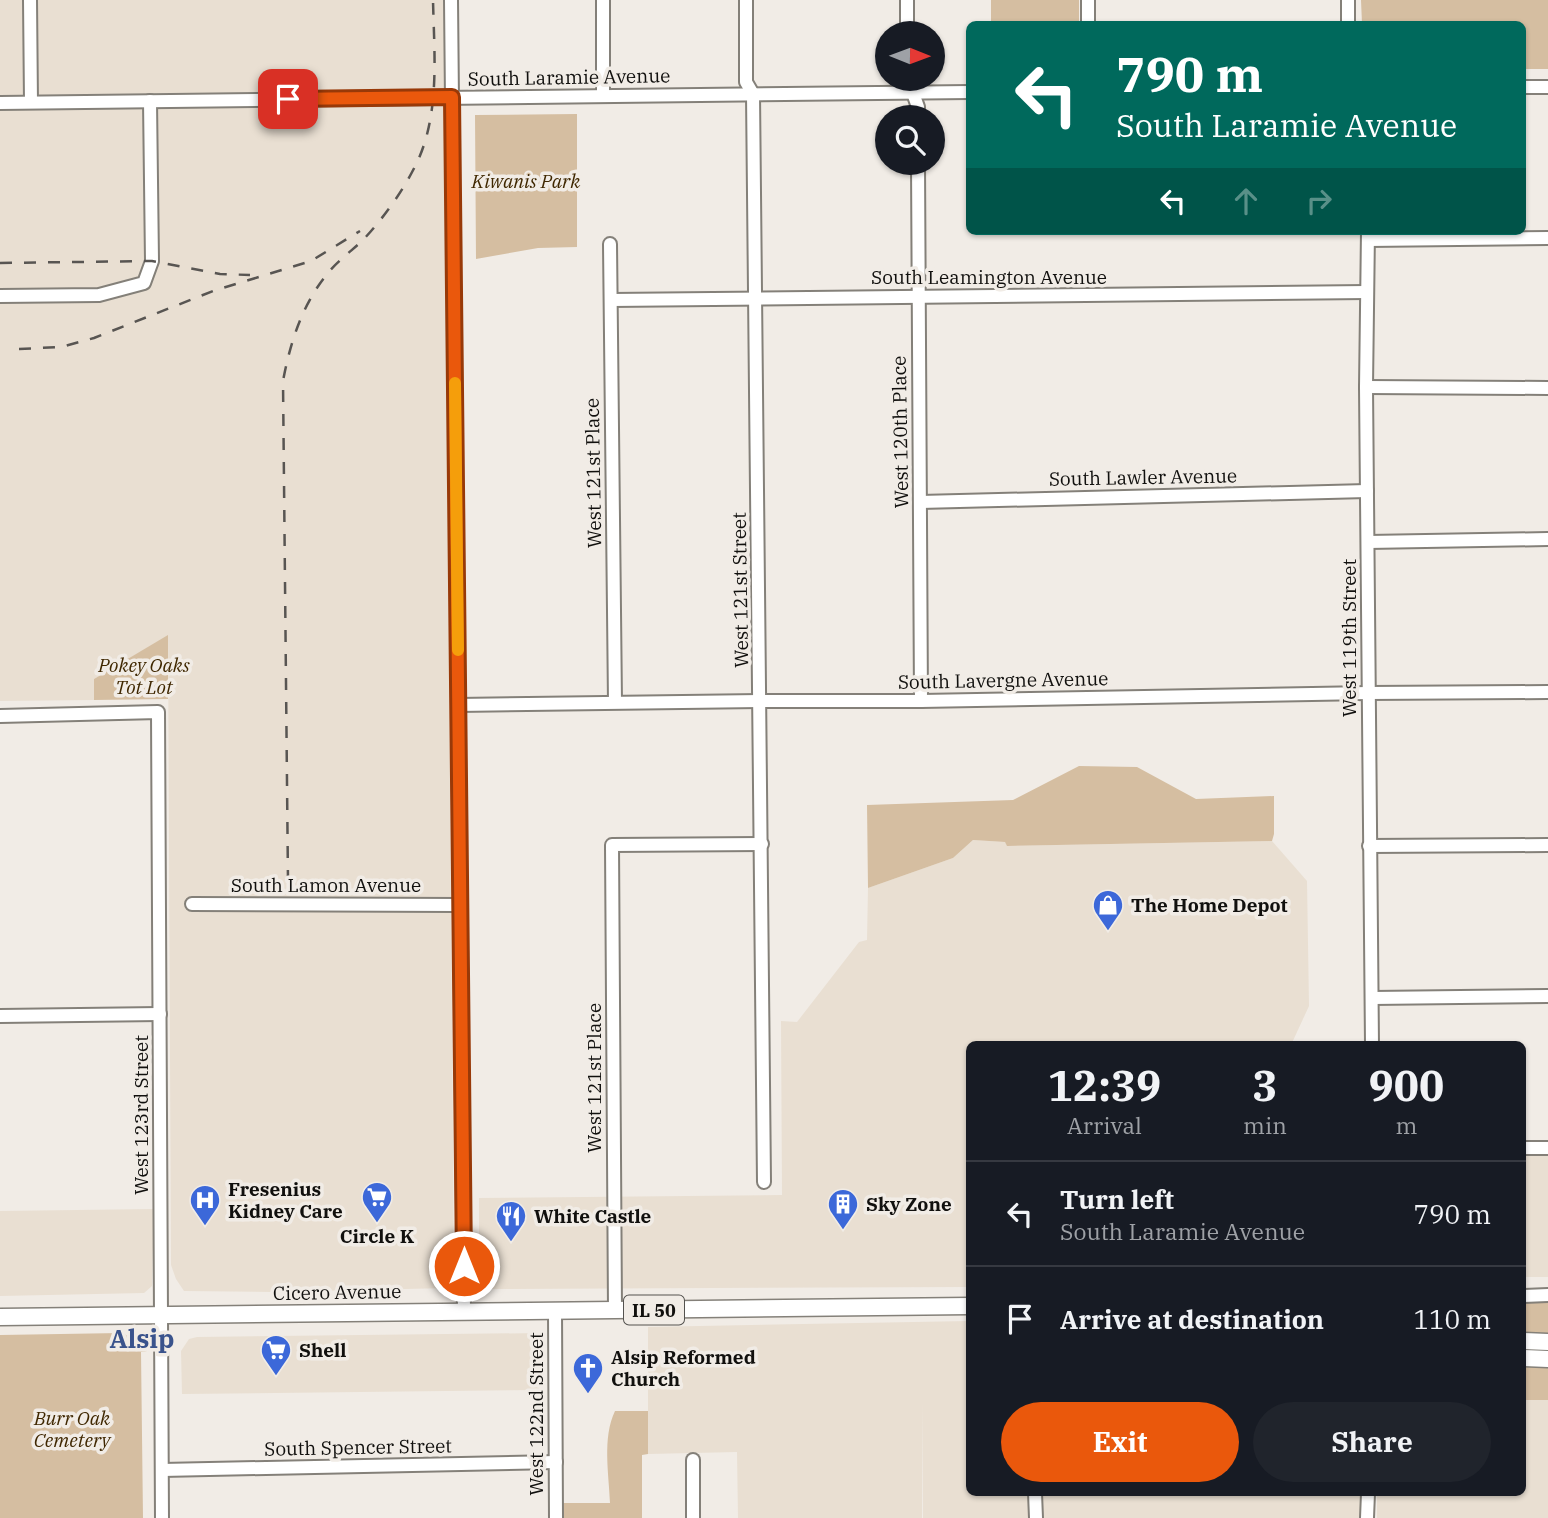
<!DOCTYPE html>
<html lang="en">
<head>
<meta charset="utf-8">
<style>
	body { margin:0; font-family:"IBM Plex Serif",serif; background:#20242c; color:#f1f3f6; height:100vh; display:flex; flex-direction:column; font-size:26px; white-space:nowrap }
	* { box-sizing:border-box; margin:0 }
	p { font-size:23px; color:#9ea1a6 }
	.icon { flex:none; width:38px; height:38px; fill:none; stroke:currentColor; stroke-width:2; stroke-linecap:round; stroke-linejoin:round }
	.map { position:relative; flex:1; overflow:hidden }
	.drawer { position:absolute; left:966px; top:1041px; width:560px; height:455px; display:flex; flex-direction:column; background:#171b24; border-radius:10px; box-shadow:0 2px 5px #0004 }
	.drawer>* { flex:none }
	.banner { position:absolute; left:966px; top:21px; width:560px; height:214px; border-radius:10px; box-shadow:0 2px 5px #0004; background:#00695c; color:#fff; overflow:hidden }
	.needle { width:46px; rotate:91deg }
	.buttons { position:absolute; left:875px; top:21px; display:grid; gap:14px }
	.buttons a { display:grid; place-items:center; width:70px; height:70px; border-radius:50%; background:#171b24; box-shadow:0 2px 5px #0004; font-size:35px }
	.pin { position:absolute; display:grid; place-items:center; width:60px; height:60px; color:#fff; margin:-30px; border-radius:14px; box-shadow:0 4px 10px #0006 }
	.me { position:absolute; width:77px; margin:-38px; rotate:0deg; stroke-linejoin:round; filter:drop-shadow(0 0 5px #0008) }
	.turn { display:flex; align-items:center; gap:24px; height:147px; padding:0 35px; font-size:32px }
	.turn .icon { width:91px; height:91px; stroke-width:2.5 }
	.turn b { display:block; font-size:49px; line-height:60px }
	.lanes { display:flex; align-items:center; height:66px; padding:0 35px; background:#0003; justify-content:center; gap:35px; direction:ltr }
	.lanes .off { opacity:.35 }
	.eta { display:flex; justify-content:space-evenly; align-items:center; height:119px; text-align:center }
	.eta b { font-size:42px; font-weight:800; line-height:49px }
	.cta { display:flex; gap:14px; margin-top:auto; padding:14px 35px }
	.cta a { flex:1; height:80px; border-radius:42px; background:#ea580c; color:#fff; font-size:28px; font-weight:800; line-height:80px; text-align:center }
	.cta a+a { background:#20242c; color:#f1f3f6 }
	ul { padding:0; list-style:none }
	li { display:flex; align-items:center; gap:21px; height:105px; padding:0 35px; border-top:2px solid #363941 }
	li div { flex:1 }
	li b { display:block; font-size:26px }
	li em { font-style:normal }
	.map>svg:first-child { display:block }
	.built { fill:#e9dfd2 }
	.green { fill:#d5bea1 }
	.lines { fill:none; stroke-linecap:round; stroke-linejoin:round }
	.minor-casing { stroke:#848079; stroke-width:16 }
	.major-casing { stroke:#848079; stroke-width:19 }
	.minor { stroke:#fff; stroke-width:12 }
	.major { stroke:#fff; stroke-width:16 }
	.rail { stroke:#585552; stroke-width:2.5; stroke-dasharray:12 12; stroke-linecap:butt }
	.route-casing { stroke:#983908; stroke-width:18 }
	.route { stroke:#ea580c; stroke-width:12 }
	.slow { stroke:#f59e0b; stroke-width:12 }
	.labels { text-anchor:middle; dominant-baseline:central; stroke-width:7; stroke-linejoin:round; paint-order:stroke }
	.shield { fill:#f1ece6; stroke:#54524f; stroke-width:2 }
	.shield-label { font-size:18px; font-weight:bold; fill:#11100e }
	.street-label { font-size:19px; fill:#11100e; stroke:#f1ece6 }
	.park-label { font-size:19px; font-style:italic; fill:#3f2700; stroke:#f1ece6 }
	.poi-label { font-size:19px; font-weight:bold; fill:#11100e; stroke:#f1ece6; text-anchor:start }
	.district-label { font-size:26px; font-weight:bold; fill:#3a538c; stroke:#f1ece6 }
</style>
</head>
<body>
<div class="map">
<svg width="1548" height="1518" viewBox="0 0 1548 1518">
	<rect width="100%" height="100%" fill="#f1ece6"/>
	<!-- built -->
	<g class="built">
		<polygon points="0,0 444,0 454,1279 449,1288 272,1292 184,1291 176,1279 171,1265 168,636 94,679 94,700 0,701"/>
		<polygon points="973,840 1005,842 1008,846 1272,841 1307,881 1309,1006 1291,1045 970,1045 969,1287 489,1289 483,1284 479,1275 479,1198 782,1195 781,1021 797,1022 859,942 867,940 868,888 953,858"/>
		<polygon points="1548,1154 1548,1277 1523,1277 1523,1155"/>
		<polygon points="154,1209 152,1286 144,1293 0,1296 0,1211"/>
		<polygon points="969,1321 970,1493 1363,1493 1363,1518 923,1518 922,1401 922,1518 738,1518 737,1452 648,1454 648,1327"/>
		<polygon points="541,1333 541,1390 182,1394 181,1351 189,1339 197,1337"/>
		<polygon points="1523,1400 1548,1400 1548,1518 1377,1518 1377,1493 1522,1493"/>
	</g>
	<!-- green -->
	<g class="green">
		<rect x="991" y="0" width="88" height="24"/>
		<polygon points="1361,0 1548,0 1548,69 1523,69 1522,24 1362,24"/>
		<polygon points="577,114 577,247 538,248 476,259 475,115"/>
		<polygon points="168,635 168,699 94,700 94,679"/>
		<polygon points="1079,766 1137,767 1196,799 1274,796 1274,834 1272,841 1007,846 1005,842 973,840 953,858 868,888 867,805 1013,800"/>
		<polygon points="1522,1301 1548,1301 1548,1334 1523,1332"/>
		<polygon points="121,1333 137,1339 147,1351 141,1352 143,1518 0,1518 0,1335"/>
		<polygon points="1523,1366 1548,1367 1548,1400 1523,1400"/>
		<path d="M615 1411H648V1454L642 1455V1518H563V1503H610C609 1474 602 1438 615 1411Z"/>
	</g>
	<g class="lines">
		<!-- minor casing -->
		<g class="minor-casing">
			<g id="minor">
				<polyline points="30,0 31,102"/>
				<polyline points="451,0 464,1311"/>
				<polyline points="603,0 603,96"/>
				<polyline points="746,0 746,82 753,94 764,1182"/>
				<polyline points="907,0 907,33"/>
				<polyline points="1088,0 1088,24"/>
				<polyline points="1348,0 1348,24"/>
				<polyline points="908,79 918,107 918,117"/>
				<polyline points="1522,87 1548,87"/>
				<polyline points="0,103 970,92"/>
				<polyline points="918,163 921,701"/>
				<polyline points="1368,231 1366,387 1372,1045"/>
				<polyline points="1368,240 1548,238"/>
				<polyline points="610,244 615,702"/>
				<polyline points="0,296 99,295 144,283 152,261 150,101"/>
				<polyline points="611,300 1367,292"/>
				<polyline points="1366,387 1548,388"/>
				<polyline points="920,502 1367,491"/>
				<polyline points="1368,542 1548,539"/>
				<polyline points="458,705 760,701 921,701 1368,693 1548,692"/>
				<polyline points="0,716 158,712 162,1518"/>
				<polyline points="1369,846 1548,845"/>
				<polyline points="192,904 460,905"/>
				<polyline points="1372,998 1548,996"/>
				<polyline points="0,1016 160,1014"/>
				<polyline points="1522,1148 1548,1148"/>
				<polyline points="1522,1296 1548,1295"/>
				<polyline points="555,1310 556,1518"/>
				<polyline points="615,1310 612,845 762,844"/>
				<polyline points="693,1460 693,1518"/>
				<polyline points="162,1470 556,1462"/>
				<polyline points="1035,1493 1036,1518"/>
				<polyline points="1367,1518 1368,1493"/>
			</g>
		</g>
		<!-- major casing -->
		<g class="major-casing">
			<g id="major">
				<polyline points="0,1317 970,1306"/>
				<polyline points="1522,1341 1548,1342"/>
				<polyline points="1522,1358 1548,1359"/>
			</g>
		</g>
		<!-- minor -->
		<use href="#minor" class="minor"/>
		<!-- major -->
		<use href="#major" class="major"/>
		<!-- rail -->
		<g class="rail">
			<polyline points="0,263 152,261 220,274 250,275"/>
			<polyline points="19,349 61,347 94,338 213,291 311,261 360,231"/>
			<path d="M288 882 283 381C290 344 301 308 324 278 334 264 349 253 362 241 384 218 406 187 419 158 440 109 434 51 433 0"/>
		</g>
	</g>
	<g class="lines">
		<!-- route casing -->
		<g class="route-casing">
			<polyline id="route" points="288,99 452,97 464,1266"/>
		</g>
		<!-- route -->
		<use href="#route" class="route"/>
		<!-- slow -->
		<polyline class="slow" points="455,383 458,650"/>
	</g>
	<!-- icons -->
	<defs>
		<g id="shop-pin" transform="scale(1.575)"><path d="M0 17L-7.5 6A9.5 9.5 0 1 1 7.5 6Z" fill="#3c68d9" stroke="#f1ece6"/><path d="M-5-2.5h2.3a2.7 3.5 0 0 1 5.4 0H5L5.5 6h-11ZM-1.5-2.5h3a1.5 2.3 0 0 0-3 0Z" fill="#fff"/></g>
		<g id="supermarket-pin" transform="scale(1.575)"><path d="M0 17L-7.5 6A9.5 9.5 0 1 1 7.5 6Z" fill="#3c68d9" stroke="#f1ece6"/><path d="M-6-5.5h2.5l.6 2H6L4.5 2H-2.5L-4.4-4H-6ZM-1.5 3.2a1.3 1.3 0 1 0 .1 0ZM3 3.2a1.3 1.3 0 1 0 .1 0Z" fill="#fff"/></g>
		<g id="hospital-pin" transform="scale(1.575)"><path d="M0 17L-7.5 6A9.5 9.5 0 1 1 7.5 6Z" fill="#3c68d9" stroke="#f1ece6"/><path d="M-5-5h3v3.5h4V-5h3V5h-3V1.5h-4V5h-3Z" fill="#fff"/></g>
		<g id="building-pin" transform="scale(1.575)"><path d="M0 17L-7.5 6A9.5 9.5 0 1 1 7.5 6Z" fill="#3c68d9" stroke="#f1ece6"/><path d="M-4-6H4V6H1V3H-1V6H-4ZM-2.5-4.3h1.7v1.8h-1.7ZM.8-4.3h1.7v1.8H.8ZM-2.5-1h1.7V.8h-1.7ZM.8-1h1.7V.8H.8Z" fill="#fff"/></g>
		<g id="restaurant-pin" transform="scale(1.575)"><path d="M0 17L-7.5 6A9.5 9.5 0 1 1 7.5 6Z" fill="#3c68d9" stroke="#f1ece6"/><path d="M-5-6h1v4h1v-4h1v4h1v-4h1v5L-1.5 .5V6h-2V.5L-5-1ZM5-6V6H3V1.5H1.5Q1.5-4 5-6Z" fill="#fff"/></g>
		<g id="church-pin" transform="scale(1.575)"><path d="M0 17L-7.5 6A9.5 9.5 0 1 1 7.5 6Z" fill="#3c68d9" stroke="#f1ece6"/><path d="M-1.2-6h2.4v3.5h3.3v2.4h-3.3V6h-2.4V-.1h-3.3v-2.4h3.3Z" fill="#fff"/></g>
	</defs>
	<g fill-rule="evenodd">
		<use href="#shop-pin" x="1108" y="905"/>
		<use href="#supermarket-pin" x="377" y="1197"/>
		<use href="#hospital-pin" x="205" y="1200"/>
		<use href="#building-pin" x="843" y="1204"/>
		<use href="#restaurant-pin" x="511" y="1216"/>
		<use href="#supermarket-pin" x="276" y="1350"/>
		<use href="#church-pin" x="588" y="1368"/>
	</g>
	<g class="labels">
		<!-- shield labels -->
		<rect class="shield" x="624" y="1295.5" width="60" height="29" rx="5"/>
		<g class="shield-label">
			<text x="654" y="1310">IL 50</text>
		</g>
		<!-- street labels -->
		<g class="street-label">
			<text transform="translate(569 77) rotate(-1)">South Laramie Avenue</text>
			<text x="989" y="277">South Leamington Avenue</text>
			<text transform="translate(900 432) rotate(-91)">West 120th Place</text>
			<text transform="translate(593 473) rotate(-91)">West 121st Place</text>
			<text transform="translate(1143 477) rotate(-1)">South Lawler Avenue</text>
			<text transform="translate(740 590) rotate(-91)">West 121st Street</text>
			<text transform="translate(1349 638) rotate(-90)">West 119th Street</text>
			<text transform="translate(1003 680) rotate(-1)">South Lavergne Avenue</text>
			<text x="326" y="885">South Lamon Avenue</text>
			<text transform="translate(594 1078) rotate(-90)">West 121st Place</text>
			<text transform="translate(141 1115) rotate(-90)">West 123rd Street</text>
			<text transform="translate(337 1292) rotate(-1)">Cicero Avenue</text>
			<text transform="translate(536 1414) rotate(-90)">West 122nd Street</text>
			<text transform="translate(358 1447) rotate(-1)">South Spencer Street</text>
		</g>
		<!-- park labels -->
		<g class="park-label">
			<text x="526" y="181">Kiwanis Park</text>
			<text x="144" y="665">Pokey Oaks<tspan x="144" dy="22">Tot Lot</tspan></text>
			<text x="72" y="1418">Burr Oak<tspan x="72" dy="22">Cemetery</tspan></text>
		</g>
		<!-- poi labels -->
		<g class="poi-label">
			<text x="1131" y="905">The Home Depot</text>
			<text x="228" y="1189">Fresenius<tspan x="228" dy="22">Kidney Care</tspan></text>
			<text x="866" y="1204">Sky Zone</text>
			<text x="534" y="1216">White Castle</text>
			<text x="377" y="1236" text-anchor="middle">Circle K</text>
			<text x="299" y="1350">Shell</text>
			<text x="611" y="1357">Alsip Reformed<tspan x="611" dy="22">Church</tspan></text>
		</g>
		<!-- district labels -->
		<g class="district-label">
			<text x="142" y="1338">Alsip</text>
		</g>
	</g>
</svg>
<div class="buttons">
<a><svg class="needle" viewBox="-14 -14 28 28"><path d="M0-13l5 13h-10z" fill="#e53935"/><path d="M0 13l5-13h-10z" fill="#9ea1a6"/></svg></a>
<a><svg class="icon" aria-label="search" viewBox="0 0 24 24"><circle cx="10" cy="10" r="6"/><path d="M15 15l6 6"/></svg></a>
</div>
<div class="pin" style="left:288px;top:99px;background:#d93025"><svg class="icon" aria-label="arrive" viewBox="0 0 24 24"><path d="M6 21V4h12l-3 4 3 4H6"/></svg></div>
<svg class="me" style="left:464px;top:1266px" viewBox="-20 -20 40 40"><circle r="17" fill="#ea580c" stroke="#fff" stroke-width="3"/><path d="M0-11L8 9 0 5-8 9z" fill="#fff"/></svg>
<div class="banner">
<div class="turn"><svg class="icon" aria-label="left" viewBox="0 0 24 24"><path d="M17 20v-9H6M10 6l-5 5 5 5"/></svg><div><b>790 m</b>South Laramie Avenue</div></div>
<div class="lanes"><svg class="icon" aria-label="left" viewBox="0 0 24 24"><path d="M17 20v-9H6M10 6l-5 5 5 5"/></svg><svg class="icon off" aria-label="ahead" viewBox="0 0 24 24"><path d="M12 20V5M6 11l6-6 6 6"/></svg><svg class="icon off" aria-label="right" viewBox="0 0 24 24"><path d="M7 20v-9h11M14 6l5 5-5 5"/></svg></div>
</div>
<section class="drawer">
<div class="eta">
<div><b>12:39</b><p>Arrival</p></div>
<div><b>3</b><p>min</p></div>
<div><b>900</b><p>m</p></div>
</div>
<ul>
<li><svg class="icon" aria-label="left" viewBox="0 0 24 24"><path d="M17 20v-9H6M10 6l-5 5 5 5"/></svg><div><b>Turn left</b><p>South Laramie Avenue</p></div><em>790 m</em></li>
<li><svg class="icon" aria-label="arrive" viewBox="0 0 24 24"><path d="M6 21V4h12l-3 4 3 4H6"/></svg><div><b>Arrive at destination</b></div><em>110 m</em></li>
</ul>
<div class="cta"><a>Exit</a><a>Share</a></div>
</section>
</div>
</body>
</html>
